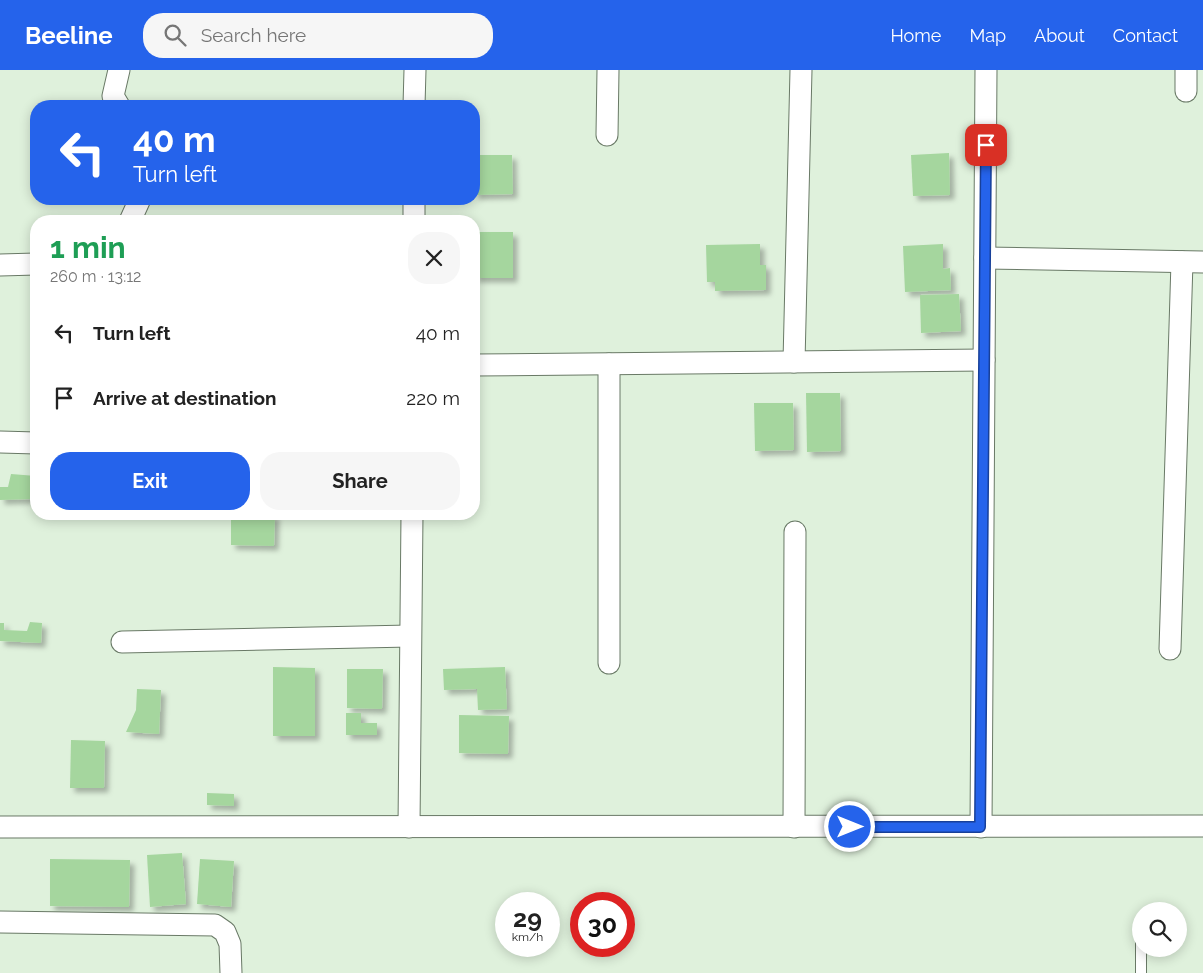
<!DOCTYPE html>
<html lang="en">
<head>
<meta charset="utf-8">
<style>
	body { margin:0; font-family:Raleway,sans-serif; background:#f6f6f6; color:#222; height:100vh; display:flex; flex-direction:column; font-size:19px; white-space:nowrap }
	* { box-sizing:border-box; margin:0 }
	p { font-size:16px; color:#767676 }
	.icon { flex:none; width:28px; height:28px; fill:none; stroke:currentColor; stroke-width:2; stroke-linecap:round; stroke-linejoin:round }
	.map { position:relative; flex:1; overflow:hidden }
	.side { position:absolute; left:30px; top:145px; width:450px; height:305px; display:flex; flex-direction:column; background:#fff; border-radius:20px; box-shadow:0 2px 12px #0003 }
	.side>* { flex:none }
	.top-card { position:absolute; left:30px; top:30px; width:450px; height:105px; border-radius:20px; box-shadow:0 2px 12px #0003; background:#2563eb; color:#fff; overflow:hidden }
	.controls { position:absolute; left:1132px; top:832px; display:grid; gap:10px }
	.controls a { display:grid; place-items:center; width:55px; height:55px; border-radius:50%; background:#fff; box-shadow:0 2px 12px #0003; font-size:25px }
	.speed { position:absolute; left:495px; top:822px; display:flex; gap:10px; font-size:25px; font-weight:700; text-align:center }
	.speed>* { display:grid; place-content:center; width:65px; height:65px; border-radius:50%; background:#fff; box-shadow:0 2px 12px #0003; line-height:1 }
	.speed small { font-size:12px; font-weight:400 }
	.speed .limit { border:8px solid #d22; background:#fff; color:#111 }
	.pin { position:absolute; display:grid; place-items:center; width:42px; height:42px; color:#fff; margin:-21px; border-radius:10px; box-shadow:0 2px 8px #0006 }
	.me { position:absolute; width:55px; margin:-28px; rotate:90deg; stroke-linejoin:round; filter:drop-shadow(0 0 4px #0008) }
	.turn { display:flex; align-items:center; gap:18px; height:105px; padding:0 20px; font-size:22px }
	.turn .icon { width:65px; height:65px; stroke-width:2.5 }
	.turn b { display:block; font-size:35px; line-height:42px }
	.round { display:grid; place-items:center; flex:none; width:52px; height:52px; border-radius:20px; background:#f6f6f6 }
	.summary { display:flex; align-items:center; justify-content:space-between; height:85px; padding:0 20px }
	h1 { font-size:30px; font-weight:700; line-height:38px; color:#1e9e55 }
	.cta { display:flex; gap:10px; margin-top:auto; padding:10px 20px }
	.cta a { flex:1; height:58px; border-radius:20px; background:#2563eb; color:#fff; font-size:20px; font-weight:700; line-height:58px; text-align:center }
	.cta a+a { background:#f6f6f6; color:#222 }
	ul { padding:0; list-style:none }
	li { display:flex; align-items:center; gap:15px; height:65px; padding:0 20px }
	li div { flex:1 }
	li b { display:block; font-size:19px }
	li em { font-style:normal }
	header { display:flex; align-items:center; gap:30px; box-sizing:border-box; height:70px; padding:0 25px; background:#2563eb; color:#fff }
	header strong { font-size:24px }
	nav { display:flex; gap:28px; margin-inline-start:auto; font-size:18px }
	.search { width:350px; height:45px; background:#f6f6f6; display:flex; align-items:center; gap:12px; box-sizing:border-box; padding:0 18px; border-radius:20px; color:#767676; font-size:19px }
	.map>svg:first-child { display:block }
	.building { fill:#a5d69e; filter:url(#shadow) }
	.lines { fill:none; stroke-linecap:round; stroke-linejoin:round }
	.lane-casing { stroke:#697966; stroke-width:12 }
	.street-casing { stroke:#697966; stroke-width:23 }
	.lane { stroke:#fff; stroke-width:10 }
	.street { stroke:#fff; stroke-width:21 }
	.route-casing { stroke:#184099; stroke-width:12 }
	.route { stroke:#2563eb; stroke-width:9 }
</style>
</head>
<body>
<header>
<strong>Beeline</strong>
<div class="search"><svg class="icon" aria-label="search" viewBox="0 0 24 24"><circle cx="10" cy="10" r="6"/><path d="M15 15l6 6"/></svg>Search here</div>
<nav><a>Home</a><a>Map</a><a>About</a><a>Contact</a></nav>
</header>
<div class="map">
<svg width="1203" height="903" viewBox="0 0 1203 903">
	<defs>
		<filter id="shadow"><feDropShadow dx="4.5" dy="4.5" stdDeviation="2.5" flood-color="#0004"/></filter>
	</defs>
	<rect width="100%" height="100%" fill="#dff1dc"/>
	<!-- building -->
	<g class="building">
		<polygon points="949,83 950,125 913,126 911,85"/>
		<polygon points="474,85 512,85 513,124 474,125"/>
		<rect x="474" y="162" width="39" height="46"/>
		<polygon points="760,174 760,195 766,195 766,220 715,221 715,212 707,212 706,175"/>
		<polygon points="943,174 943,199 950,198 951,220 905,222 903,176"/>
		<polygon points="959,224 961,261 921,263 920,225"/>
		<polygon points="806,323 840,323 841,381 807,382"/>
		<polygon points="754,333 793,333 794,380 755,381"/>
		<polygon points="11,404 36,406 32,429 0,430 0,417 8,417"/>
		<polygon points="231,444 275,444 274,476 231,475"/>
		<polygon points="30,552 42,553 41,573 0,571 0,553 4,553 4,560 27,561"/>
		<polygon points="273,597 315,598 315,666 273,666"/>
		<polygon points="505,597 507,639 478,640 477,619 444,620 443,599"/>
		<polygon points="347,599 383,599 382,639 347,638"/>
		<polygon points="137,619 161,620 159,664 126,662 136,640"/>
		<polygon points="346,643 361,643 361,653 377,653 377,665 346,665"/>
		<polygon points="459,645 509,646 508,684 459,683"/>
		<polygon points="71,670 105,671 104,718 70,718"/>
		<polygon points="207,723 234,724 234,736 207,735"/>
		<polygon points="182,783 186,834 150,837 147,785"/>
		<polygon points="50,789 130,790 129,837 50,836"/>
		<polygon points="200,789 234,791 231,837 197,834"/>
	</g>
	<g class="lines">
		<!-- lane casing -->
		<g class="lane-casing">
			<polyline id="lane" points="1141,903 1141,864"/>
		</g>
		<!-- street casing -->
		<g class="street-casing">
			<g id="street">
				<polyline points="1186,0 1186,21"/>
				<polyline points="119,36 113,26 119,0"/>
				<polyline points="414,36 415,0"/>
				<polyline points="607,65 608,0"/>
				<polyline points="414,129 414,151"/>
				<polyline points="130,151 140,129"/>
				<polyline points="985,188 1203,192"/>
				<polyline points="0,195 36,194"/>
				<polyline points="794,292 801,0"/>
				<polyline points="609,294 609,593"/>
				<polyline points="474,295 984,290"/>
				<polyline points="0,372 36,373"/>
				<polyline points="122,572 410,566"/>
				<polyline points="1170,579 1182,192"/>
				<polyline points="0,757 1203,756"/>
				<polyline points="409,757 412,444"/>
				<polyline points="794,757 795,462"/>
				<polyline points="981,757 986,0"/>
				<polyline points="0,852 215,855 225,862 230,874 231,903"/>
			</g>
		</g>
		<!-- lane -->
		<use href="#lane" class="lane"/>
		<!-- street -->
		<use href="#street" class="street"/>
	</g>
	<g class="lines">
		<!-- route casing -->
		<g class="route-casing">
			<polyline id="route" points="850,757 980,757 986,75"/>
		</g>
		<!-- route -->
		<use href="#route" class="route"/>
	</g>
</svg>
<div class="controls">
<a><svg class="icon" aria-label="search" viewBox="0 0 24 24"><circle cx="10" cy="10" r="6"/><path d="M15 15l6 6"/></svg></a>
</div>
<div class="speed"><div>29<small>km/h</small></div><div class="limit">30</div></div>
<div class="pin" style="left:986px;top:75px;background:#d93025"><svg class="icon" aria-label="arrive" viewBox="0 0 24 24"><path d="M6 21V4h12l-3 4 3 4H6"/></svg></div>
<svg class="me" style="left:850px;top:757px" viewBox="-20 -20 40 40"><circle r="17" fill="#2563eb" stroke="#fff" stroke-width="3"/><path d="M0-11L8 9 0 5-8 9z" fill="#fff"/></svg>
<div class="top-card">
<div class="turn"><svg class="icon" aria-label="left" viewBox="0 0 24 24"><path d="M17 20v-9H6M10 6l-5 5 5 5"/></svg><div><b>40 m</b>Turn left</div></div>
</div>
<section class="side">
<div class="summary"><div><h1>1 min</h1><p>260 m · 13:12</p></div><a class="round"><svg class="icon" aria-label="close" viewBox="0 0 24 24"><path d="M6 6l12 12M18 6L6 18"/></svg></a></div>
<ul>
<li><svg class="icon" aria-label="left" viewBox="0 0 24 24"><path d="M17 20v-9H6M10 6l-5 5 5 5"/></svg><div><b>Turn left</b></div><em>40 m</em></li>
<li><svg class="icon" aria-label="arrive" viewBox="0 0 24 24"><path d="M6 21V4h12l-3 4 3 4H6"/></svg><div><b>Arrive at destination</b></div><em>220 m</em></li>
</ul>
<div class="cta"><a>Exit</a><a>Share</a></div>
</section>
</div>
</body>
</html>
